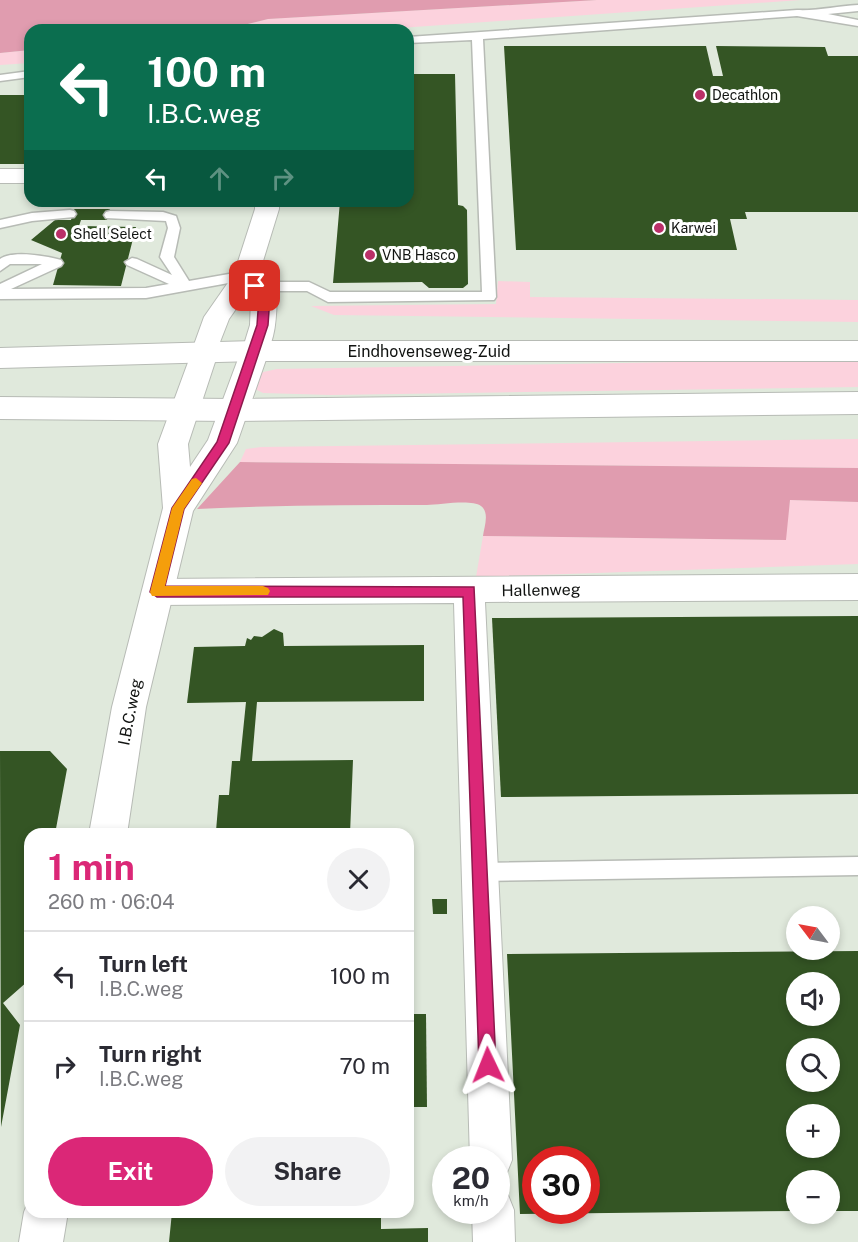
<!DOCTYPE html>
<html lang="en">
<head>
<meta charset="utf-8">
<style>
	body { margin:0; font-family:"Public Sans",sans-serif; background:#f2f2f3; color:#2b2b33; height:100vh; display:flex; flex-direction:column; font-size:22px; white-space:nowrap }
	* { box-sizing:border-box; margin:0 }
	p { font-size:20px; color:#7c7c81 }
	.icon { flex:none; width:33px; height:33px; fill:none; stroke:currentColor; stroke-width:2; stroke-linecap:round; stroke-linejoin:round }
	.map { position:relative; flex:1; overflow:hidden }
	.details { position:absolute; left:24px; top:828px; width:390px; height:390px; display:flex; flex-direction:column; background:#fff; border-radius:18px; box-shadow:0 3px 9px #0003 }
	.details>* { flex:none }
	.banner { position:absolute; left:24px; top:24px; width:390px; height:183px; border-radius:18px; box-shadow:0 3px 9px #0003; background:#0b6e4f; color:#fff; overflow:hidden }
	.needle { width:39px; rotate:302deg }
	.controls { position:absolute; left:786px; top:906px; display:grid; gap:12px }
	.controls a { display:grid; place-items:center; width:54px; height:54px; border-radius:50%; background:#fff; box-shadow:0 3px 9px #0003; font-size:30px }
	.speed { position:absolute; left:432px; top:1146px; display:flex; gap:12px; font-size:30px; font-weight:700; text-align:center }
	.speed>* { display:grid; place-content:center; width:78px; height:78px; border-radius:50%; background:#fff; box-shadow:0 3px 9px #0003; line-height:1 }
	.speed small { font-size:15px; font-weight:400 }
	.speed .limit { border:9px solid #d22; background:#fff; color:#111 }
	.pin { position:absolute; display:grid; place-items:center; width:51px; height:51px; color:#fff; margin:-26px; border-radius:12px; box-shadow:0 3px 9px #0006 }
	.me { position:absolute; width:66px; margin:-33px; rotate:358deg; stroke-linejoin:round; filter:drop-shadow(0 0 4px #0008) }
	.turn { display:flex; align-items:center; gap:21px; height:126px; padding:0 24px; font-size:27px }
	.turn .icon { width:78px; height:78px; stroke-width:2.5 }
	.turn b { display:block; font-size:42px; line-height:51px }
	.lanes { display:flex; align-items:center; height:57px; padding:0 24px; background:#0003; justify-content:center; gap:30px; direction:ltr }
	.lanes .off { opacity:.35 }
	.round { display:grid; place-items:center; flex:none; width:63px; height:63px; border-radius:32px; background:#f2f2f3 }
	.head { display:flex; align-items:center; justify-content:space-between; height:102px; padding:0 24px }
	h1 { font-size:36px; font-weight:700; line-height:45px; color:#db2777 }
	.cta { display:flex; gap:12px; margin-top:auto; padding:12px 24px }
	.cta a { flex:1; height:69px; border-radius:36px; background:#db2777; color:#fff; font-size:24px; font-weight:700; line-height:69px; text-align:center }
	.cta a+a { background:#f2f2f3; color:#2b2b33 }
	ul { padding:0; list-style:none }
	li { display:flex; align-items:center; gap:18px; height:90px; padding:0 24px; border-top:2px solid #e1e1e2 }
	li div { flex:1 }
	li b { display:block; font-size:22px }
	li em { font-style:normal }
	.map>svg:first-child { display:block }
	.built { fill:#e0e9dc; fill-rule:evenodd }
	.green { fill:#fcd2dd }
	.forest { fill:#e09caf }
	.building { fill:#345524; fill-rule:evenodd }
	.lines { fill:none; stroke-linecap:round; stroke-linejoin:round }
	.lane-casing { stroke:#b7bbb5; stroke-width:3 }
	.street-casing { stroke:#b7bbb5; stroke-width:2 }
	.secondary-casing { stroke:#b7bbb5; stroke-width:2 }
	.primary-casing { stroke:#b7bbb5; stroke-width:2 }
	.lane { fill:#fff; fill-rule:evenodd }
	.street { fill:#fff; fill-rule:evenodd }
	.secondary { fill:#fff; fill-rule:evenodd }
	.primary { fill:#fff; fill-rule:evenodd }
	.route { fill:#db2777; stroke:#8e194d; stroke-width:1.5 }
	.slow { fill:#f59e0b }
	.poi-dot { fill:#ba2f68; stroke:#fff; stroke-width:2 }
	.labels { text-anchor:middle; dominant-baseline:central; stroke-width:6; stroke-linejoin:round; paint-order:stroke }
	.far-poi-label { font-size:14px; fill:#111311; stroke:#fff; text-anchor:start }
	.street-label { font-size:16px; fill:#111311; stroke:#fff }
</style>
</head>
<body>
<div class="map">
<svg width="858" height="1242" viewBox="0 0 858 1242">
	<rect width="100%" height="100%" fill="#eff3ed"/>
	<!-- built -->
	<path class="built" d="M223 0H858V1242H0V24ZM30 30H408V201H30ZM30 834H408V1212H30ZM796 916H830V950H796ZM796 982H830V1016H796ZM796 1048H830V1082H796ZM796 1114H830V1148H796ZM446 1160H496V1210H446ZM536 1160H586V1210H536ZM796 1180H830V1214H796Z"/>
	<!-- green -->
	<g class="green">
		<polygon points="597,0 801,0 371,30 223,30 268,19"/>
		<polygon points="30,50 30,63 0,65 0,53"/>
		<polygon points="498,281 530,282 530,297 858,300 858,322 334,315 311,306 496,304"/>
		<polygon points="858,359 858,387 331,395 263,393 251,387 259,373 277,369"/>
		<polygon points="858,439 858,468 240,462 246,449 261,447"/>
		<polygon points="790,500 858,502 858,564 476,577 483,536 785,540"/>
	</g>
	<!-- forest -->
	<g class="forest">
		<polygon points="0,0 597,0 268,19 223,30 30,30 30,50 0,53"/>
		<path d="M240 462 858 468V502L790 500 786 540 483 536C484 527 490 513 481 506 471 499 439 505 427 505 350 505 274 505 197 509Z"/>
	</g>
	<!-- building -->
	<g class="building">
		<polygon points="504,46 706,46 713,76 723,76 716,46 825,47 828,56 858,56 858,212 745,212 747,219 730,219 737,250 516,250"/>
		<polygon points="408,74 455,74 458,205 463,206 467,210 468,284 463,288 429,288 422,282 333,283 340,201 408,201"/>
		<rect x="0" y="95" width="30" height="69"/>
		<polygon points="74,209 110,209 107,220 81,220 79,226 136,227 121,286 53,285 62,253 31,240 55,220 71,220"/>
		<polygon points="858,616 858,794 501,797 492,618"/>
		<polygon points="274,629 283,633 284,646 424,645 424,701 257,702 252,761 353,760 350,834 187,834 187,831 216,831 219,795 229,795 232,761 240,761 246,702 187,703 194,647 245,646 247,638 251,640 254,636 262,637"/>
		<polygon points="0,751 50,751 67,769 55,834 30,834 30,970 28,981 3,1003 20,1025 1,1127"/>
		<polygon points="432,899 447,899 447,914 433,914"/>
		<path d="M858 951V1211H830V1180H796V1211L520 1214 507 954ZM796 982H830V1016H796ZM796 1048H830V1082H796ZM796 1114H830V1148H796ZM536 1160H586V1210H536Z"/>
		<polygon points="408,1014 426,1014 427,1107 408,1107"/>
		<polygon points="172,1212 381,1212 381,1229 428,1228 428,1242 169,1242"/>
	</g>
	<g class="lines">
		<!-- lane casing -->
		<g class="lane-casing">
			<g id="lane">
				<path d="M858 5V11L828 14 858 20V26L797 16 483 39 496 297 494 300 328 302 307 291H275L245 280 146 298 0 299V284L42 264H10L0 271V259C13 250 46 256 61 260L63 263 61 266 11 289 146 288 169 284 127 265 125 262 132 258 137 259 172 275 160 257 168 228 166 221 106 218 104 215 106 212 110 211 163 212 176 216 180 228 174 257 189 281 246 271 276 282H309L330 292H482L472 40 408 43V37L797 10C818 11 837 6 858 5Z"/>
				<polygon points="30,71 30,77 0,81 0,75"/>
				<polygon points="70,210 74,211 76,214 74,217 32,221 0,228 0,220 32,213"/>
				<polygon points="858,857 858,875 480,881 473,878 471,872 473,866 480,863"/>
			</g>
		</g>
		<!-- street casing -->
		<g class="street-casing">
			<g id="street">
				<rect x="0" y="169" width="30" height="14"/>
				<path d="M255 201H279V209L259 274 277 296C276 318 276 339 264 358L255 360 246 358 242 351 250 325 251 298 247 293 229 319 213 360 204 362 195 360 191 353 204 317 234 274 255 209Z"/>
				<polygon points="858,574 858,600 485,602 512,1160 506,1175 496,1178 496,1160 470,1160 454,603 157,605 146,601 142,592 146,583 157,579"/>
				<polygon points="496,1190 508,1195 514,1210 515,1242 473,1242 472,1210 496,1210"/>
			</g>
		</g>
		<!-- secondary casing -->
		<g class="secondary-casing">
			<g id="secondary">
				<polygon points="255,341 265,344 269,351 237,443 193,511 146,707 127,834 89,834 112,707 163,508 158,444 194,346 204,343 214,346 218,353 188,444 190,467 208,440 241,351 245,344"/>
				<polygon points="30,1197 30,1212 68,1212 63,1242 19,1242 24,1212"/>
			</g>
		</g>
		<!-- primary casing -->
		<g class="primary-casing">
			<g id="primary">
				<polygon points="255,341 858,341 858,361 255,361 0,368 0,348"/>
				<polygon points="858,392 858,414 234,421 0,419 0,397 234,399"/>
			</g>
		</g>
		<!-- lane -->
		<use href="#lane" class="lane"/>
		<!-- street -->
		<use href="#street" class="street"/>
		<!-- secondary -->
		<use href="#secondary" class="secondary"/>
		<!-- primary -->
		<use href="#primary" class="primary"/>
	</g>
	<!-- route -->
	<polygon class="route" points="255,282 259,283 270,296 268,325 229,443 184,509 165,586 474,587 496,1065 494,1071 488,1073 482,1071 479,1065 463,597 157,597 150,592 172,508 217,442 257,325 259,297 249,286"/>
	<!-- slow -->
	<polygon class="slow" points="196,478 202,483 184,509 165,586 263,586 268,588 270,591 268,595 152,596 150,592 172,508 192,479"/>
	<!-- markers -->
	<g class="poi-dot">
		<circle cx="700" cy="95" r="6"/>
		<circle cx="659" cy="228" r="6"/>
		<circle cx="61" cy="234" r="6"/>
		<circle cx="370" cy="255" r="6"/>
	</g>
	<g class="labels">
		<!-- far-poi labels -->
		<g class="far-poi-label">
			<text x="712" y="95">Decathlon</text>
			<text x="671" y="228">Karwei</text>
			<text x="73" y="234">Shell Select</text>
			<text x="382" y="255">VNB Hasco</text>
		</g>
		<!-- street labels -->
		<g class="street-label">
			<text x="429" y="351">Eindhovenseweg-Zuid</text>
			<text transform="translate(541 590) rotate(-1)">Hallenweg</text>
			<text transform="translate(130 712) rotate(-79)">I.B.C.weg</text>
		</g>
	</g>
</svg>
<div class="controls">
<a><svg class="needle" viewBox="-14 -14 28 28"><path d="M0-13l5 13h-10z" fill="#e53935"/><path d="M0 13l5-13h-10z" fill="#7c7c81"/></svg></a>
<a><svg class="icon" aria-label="sound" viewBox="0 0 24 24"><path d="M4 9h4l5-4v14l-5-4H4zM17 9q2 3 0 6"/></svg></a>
<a><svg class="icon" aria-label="search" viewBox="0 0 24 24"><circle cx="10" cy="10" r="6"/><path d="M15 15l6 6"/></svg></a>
<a>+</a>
<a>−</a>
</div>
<div class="speed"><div>20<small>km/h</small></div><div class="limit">30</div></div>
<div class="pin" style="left:255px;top:286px;background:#d93025"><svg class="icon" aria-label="arrive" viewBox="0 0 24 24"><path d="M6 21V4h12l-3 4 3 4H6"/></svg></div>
<svg class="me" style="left:488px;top:1065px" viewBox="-20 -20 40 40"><path d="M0-17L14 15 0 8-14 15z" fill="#db2777" stroke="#fff" stroke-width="4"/></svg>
<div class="banner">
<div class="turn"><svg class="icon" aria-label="left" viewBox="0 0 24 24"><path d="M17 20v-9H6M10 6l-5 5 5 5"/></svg><div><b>100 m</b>I.B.C.weg</div></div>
<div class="lanes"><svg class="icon" aria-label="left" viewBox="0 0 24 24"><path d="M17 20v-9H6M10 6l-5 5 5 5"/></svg><svg class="icon off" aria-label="ahead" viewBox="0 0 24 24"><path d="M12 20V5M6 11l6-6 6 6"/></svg><svg class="icon off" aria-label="right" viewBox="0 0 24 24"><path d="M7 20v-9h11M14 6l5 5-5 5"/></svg></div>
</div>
<section class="details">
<div class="head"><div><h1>1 min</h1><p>260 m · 06:04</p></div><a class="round"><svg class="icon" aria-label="close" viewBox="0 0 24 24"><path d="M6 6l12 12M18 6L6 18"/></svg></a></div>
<ul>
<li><svg class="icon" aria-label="left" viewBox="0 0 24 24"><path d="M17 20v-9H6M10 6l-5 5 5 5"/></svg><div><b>Turn left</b><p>I.B.C.weg</p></div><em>100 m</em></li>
<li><svg class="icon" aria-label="right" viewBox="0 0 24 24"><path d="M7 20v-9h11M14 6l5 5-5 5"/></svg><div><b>Turn right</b><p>I.B.C.weg</p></div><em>70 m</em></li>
</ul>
<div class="cta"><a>Exit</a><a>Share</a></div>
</section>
</div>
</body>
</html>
